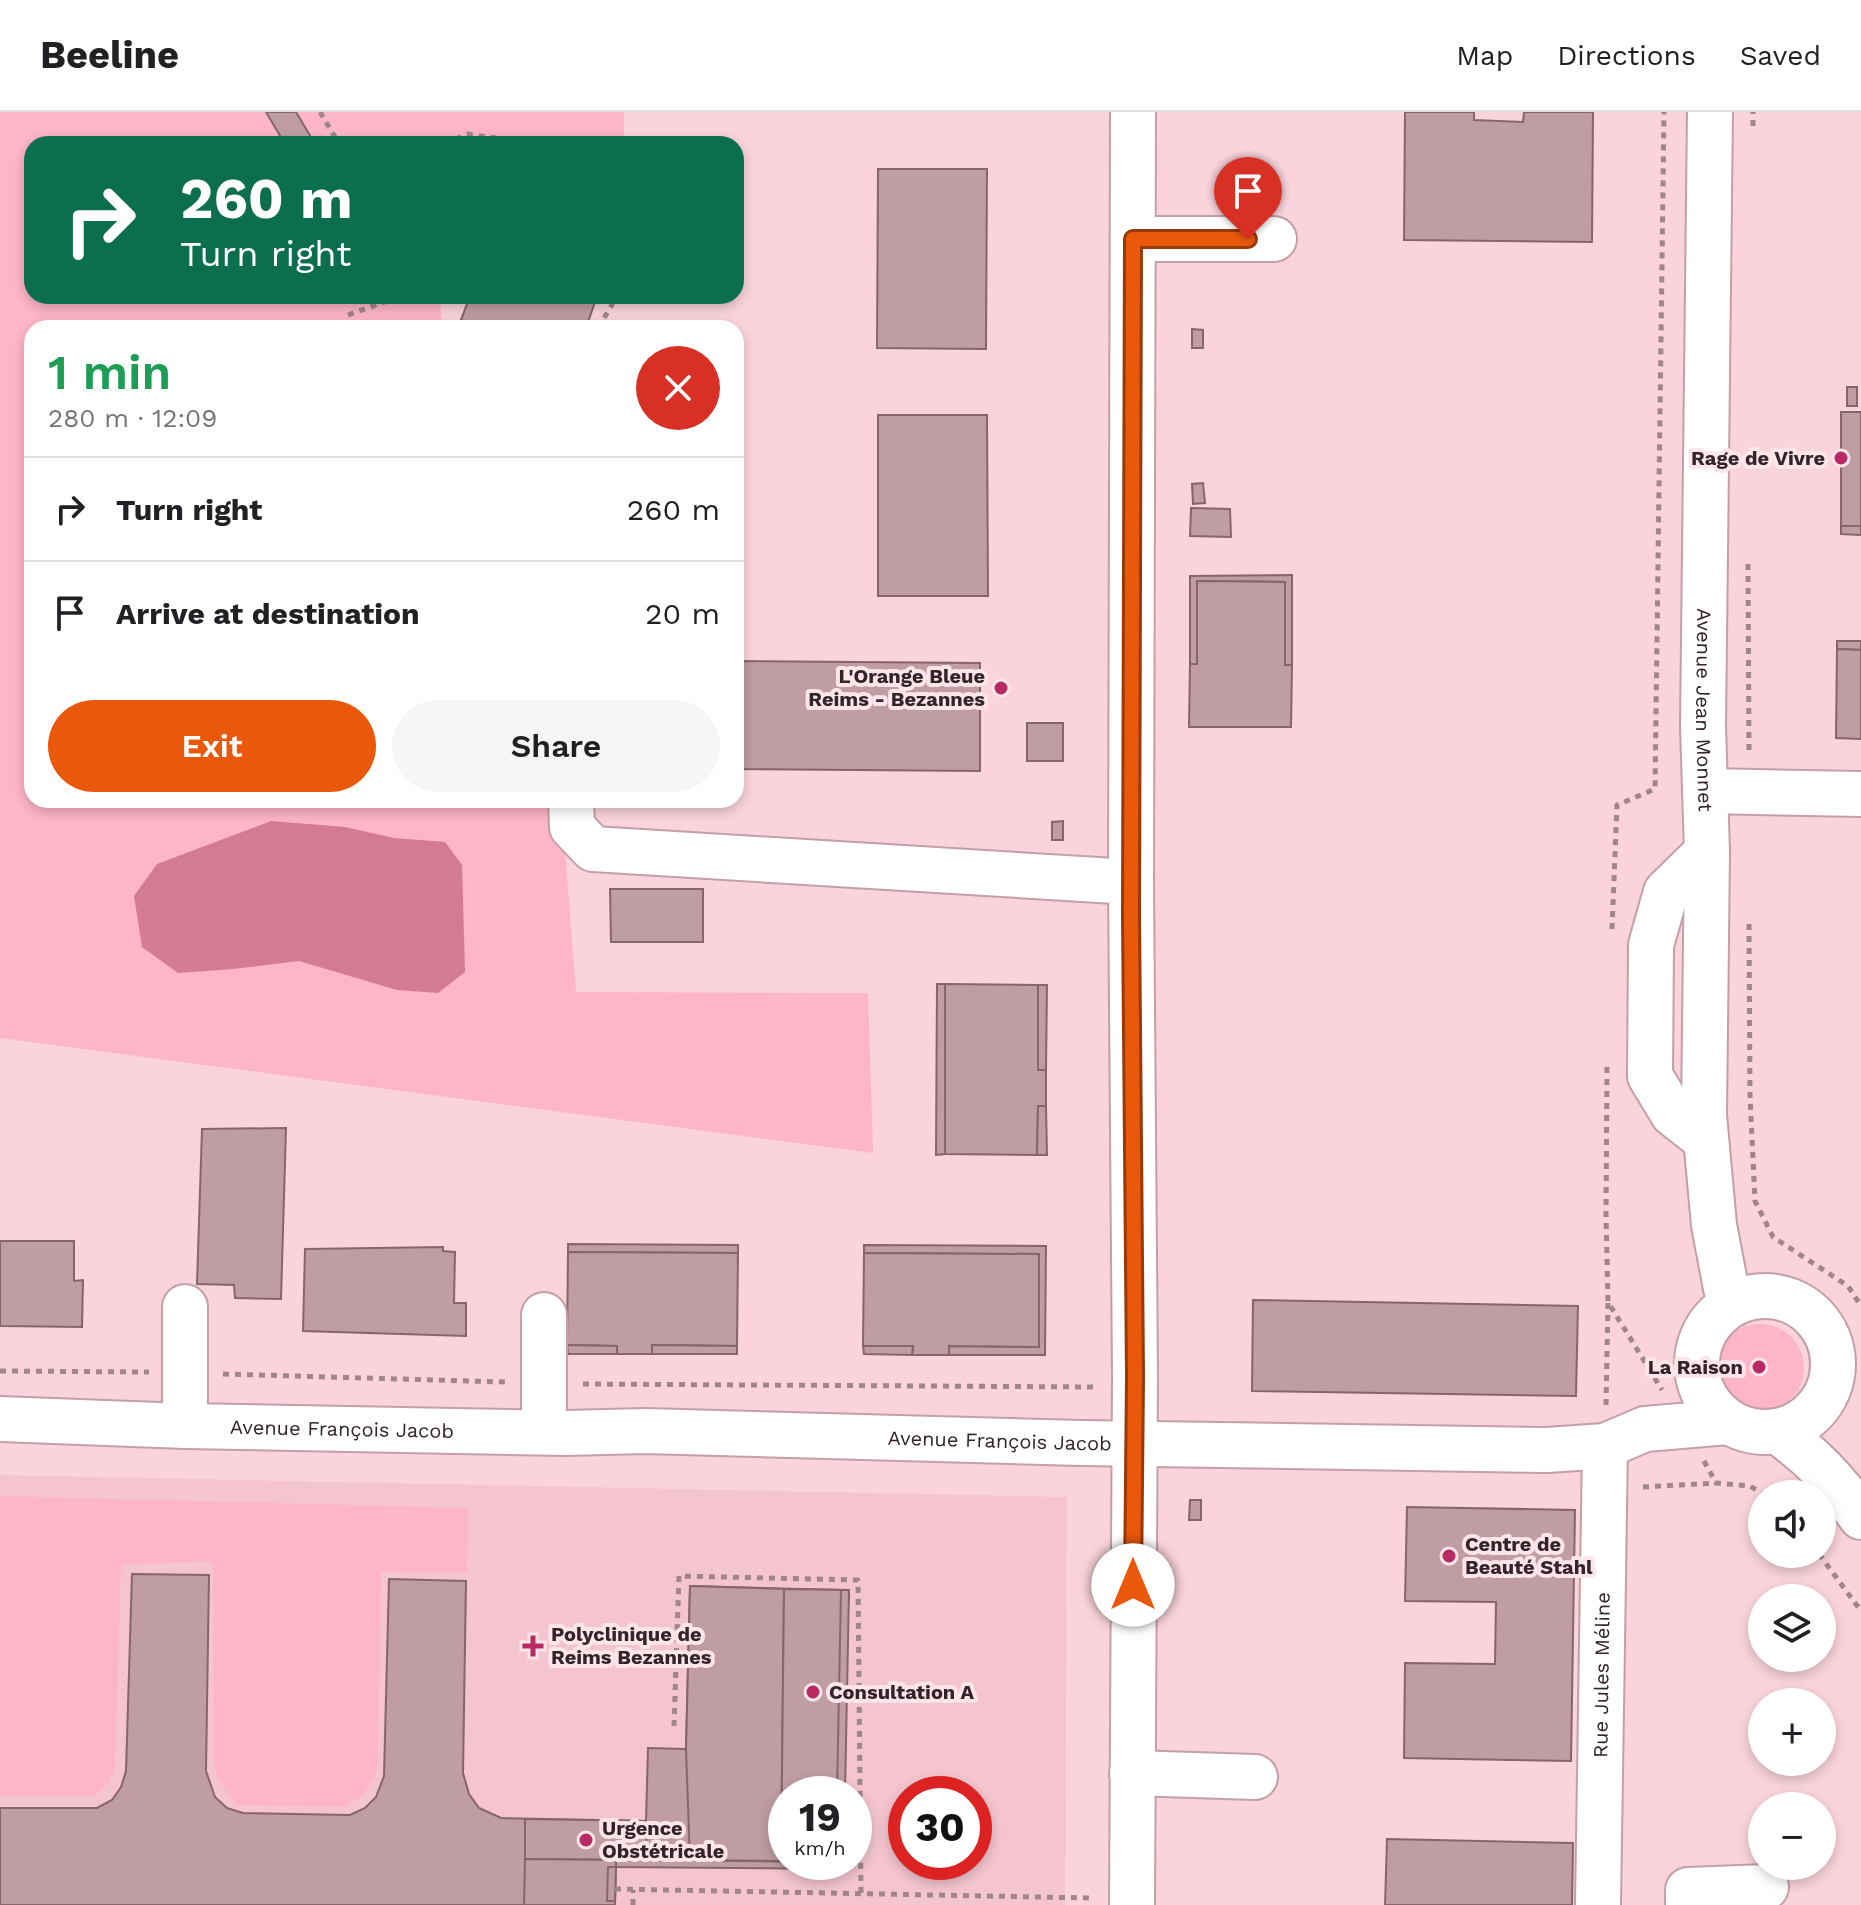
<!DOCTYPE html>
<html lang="en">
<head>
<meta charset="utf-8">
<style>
	body { margin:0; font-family:"Work Sans",sans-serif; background:#f6f6f6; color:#202124; height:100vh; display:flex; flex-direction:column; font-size:30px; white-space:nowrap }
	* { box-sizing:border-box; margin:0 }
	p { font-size:26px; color:#757577 }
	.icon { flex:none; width:44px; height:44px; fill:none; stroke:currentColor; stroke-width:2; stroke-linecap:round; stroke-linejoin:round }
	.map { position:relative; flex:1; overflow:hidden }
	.details { position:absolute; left:24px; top:208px; width:720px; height:488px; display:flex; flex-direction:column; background:#fff; border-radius:24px; box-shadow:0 4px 12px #0003 }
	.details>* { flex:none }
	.top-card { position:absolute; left:24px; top:24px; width:720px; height:168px; border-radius:24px; box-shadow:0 4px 12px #0003; background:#0b6e4f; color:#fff; overflow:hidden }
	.buttons { position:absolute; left:1748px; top:1368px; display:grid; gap:16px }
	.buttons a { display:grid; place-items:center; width:88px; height:88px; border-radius:50%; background:#fff; box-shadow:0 4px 12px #0003; font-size:40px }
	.speed { position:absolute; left:768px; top:1664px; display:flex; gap:16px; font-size:40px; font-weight:700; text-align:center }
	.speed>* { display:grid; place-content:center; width:104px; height:104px; border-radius:50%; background:#fff; box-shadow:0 4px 12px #0003; line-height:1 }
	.speed small { font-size:20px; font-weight:400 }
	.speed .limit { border:12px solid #d22; background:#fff; color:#111 }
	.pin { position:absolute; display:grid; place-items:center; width:68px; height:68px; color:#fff; margin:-82px -34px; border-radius:50% 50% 50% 0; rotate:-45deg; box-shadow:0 0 8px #0007 }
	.pin .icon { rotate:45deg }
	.me { position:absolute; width:88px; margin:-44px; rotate:0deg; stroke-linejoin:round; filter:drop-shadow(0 0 6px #0008) }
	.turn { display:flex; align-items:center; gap:28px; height:168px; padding:0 24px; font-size:36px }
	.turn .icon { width:104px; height:104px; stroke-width:2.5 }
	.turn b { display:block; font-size:56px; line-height:68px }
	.round { display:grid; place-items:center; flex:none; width:84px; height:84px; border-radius:42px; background:#f6f6f6 }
	.headline { display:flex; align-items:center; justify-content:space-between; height:136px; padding:0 24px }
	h1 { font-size:48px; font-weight:600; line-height:60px; color:#1e9e55 }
	.button { display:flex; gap:16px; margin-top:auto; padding:16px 24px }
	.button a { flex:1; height:92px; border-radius:48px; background:#ea580c; color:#fff; font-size:32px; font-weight:600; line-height:92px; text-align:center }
	.button a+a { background:#f6f6f6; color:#202124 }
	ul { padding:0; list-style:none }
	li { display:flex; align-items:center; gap:24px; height:104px; padding:0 24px; border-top:2px solid #e0e0e0 }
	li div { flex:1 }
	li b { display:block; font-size:30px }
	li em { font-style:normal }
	header { display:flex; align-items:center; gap:48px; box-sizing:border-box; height:112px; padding:0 40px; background:#fff; border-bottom:2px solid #e0e0e0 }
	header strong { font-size:38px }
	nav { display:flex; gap:44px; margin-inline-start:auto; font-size:28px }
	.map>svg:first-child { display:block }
	.built { fill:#f4c5d0; fill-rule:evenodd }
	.green { fill:#fdb5c7 }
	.water { fill:#d47b94 }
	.building { fill:#c09ca4; stroke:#86656d; stroke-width:2 }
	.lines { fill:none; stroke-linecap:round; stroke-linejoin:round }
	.minor-casing { stroke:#c49fa8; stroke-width:48 }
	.path { stroke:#a0858b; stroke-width:5; stroke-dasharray:6 6; stroke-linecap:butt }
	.minor { stroke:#fff; stroke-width:44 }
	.route-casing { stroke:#983908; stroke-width:20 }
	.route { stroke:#ea580c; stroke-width:14 }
	.poi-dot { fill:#b82b62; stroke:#fde5ea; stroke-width:3 }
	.labels { text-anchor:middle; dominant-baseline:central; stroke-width:8; stroke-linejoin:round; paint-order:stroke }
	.poi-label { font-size:20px; font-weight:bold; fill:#322428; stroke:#fde5ea; text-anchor:start }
	.street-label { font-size:20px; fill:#322428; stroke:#fde5ea }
</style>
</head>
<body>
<header>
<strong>Beeline</strong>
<nav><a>Map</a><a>Directions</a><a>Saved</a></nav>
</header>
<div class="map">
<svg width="1861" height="1793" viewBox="0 0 1861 1793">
	<rect width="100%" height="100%" fill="#fad3dc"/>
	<!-- built -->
	<path class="built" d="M0 1363 1067 1385 1065 1793H0ZM786 1682H854V1750H786ZM906 1682H974V1750H906Z"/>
	<!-- green -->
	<g class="green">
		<polygon points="0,0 624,0 624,32 32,32 32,184 440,184 442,216 32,216 32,688 561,688 576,880 868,881 873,1041 0,926"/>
		<circle cx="1760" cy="1256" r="44"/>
		<polygon points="0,1384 468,1396 467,1461 381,1459 378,1651 374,1667 362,1684 344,1695 236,1693 217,1666 214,1649 213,1450 121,1452 115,1656 109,1671 93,1685 0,1684"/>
	</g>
	<!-- water -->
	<polygon class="water" points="271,709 345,715 394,726 445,730 462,753 465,860 438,881 397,878 299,849 233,857 178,861 142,835 134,784 157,752"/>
	<!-- building -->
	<g class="building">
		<polygon points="266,0 296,0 315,32 285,32"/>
		<polygon points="1405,0 1474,0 1474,8 1523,10 1524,0 1593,0 1592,130 1404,128"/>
		<polygon points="878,57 987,57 986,237 877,236"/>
		<polygon points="470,184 597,184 586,216 531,216 517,211 516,216 484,216 461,208"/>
		<polygon points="1192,217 1203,218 1203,236 1192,236"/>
		<rect x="1847" y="275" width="10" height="19"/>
		<rect x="1841" y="300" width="20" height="114"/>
		<polygon points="878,303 987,303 988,484 878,484"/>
		<polygon points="1203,371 1205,391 1193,392 1192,372"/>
		<polygon points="1191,396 1230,397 1231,425 1190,424"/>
		<polygon points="1841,414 1861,414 1861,423 1841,422"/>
		<polygon points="1292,463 1292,553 1285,553 1285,470 1197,469 1197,552 1190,552 1190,464"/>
		<polygon points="1197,469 1285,470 1285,553 1292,553 1291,615 1189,615 1190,552 1197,552"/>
		<polygon points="1837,529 1861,529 1861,538 1837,537"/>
		<polygon points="1837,537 1861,538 1861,627 1836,626"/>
		<polygon points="736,549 980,551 980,659 736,657"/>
		<rect x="1027" y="611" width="36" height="38"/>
		<polygon points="1063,709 1063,728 1052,728 1052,710"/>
		<polygon points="610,777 703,777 703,830 611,830"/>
		<polygon points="937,872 945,872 945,1042 936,1043"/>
		<polygon points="945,872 1038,873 1038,958 1046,958 1046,994 1038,994 1037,1043 945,1042"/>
		<polygon points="1038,873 1047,873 1046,958 1038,958"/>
		<polygon points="1038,994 1046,994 1047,1043 1037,1043"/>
		<polygon points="286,1016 281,1187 235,1186 234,1173 197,1172 202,1017"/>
		<polygon points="0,1129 74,1129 74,1169 83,1168 82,1215 0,1214"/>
		<polygon points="568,1132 738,1133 738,1141 568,1140"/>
		<polygon points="864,1133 1046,1134 1045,1243 949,1243 949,1234 1039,1235 1039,1142 864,1141"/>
		<polygon points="443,1135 443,1139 455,1140 454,1191 466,1191 466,1224 303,1219 305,1137"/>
		<polygon points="568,1140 738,1141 737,1234 652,1233 652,1242 617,1242 617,1234 567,1233"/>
		<polygon points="864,1141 1039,1142 1039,1235 949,1234 949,1243 912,1243 913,1234 863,1234"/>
		<polygon points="1253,1188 1578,1194 1576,1284 1252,1279"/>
		<polygon points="567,1233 617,1234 617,1242 568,1242"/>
		<polygon points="652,1233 737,1234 737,1242 652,1242"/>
		<polygon points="863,1234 913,1234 912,1243 864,1242"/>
		<polygon points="1190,1388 1201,1388 1201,1408 1189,1408"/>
		<polygon points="1407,1395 1575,1398 1571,1649 1404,1646 1405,1551 1495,1552 1496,1490 1405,1489"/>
		<polygon points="132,1462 209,1463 206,1659 215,1685 227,1696 243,1701 350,1703 365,1696 376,1685 384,1664 389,1467 466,1469 463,1661 469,1682 479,1696 501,1706 646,1709 648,1636 686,1637 690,1474 841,1478 837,1682 786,1682 786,1749 616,1748 616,1755 608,1755 607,1789 615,1789 615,1793 0,1793 0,1696 97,1696 112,1688 121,1675 126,1659"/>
		<polygon points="690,1474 784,1477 781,1749 690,1748 686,1637"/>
		<polygon points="784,1477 849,1478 839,1682 786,1682 786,1749 781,1749"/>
		<polygon points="841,1478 849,1478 845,1682 837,1682"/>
		<polygon points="525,1707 646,1709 647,1748 525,1747"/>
		<polygon points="1387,1727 1573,1731 1572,1793 1385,1793"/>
		<polygon points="525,1747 616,1748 615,1793 524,1793"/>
		<polygon points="616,1748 843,1750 843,1757 616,1755"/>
		<polygon points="608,1755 616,1755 615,1789 607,1789"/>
	</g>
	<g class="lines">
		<!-- minor casing -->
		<g class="minor-casing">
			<g id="minor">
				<path id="s1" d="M1710 0 1703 615 1707 740 1704 1003 1714 1113 1726 1176 1735 1191"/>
				<polyline points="1133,127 1274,127"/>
				<polyline points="1705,679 1861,682"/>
				<polyline points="571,688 572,715 593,737 1131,770"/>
				<polyline points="1706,1028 1673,1002 1650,964 1651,833 1666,780 1707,740"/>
				<circle cx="1765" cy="1252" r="68"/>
				<polyline points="185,1195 185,1314"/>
				<polyline points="544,1203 544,1320"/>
				<path id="s2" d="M0 1307 185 1314 566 1321 645 1319 1081 1331 1547 1338 1605 1334 1645 1317 1728 1310"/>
				<path d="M1777 1319C1813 1345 1836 1369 1861 1405"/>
				<polyline points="1132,1661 1255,1665"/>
				<polyline points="1132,1793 1135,1265 1131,770 1133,0"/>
				<path id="s3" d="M1598 1793 1605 1334"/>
				<polyline points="1688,1793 1688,1778 1766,1775"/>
			</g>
		</g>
		<!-- path -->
		<g class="path">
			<polyline points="320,0 339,32"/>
			<polyline points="1753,14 1753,0"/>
			<polyline points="445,32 467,22 518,29 522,32"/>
			<polyline points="348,203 401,184"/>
			<polyline points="598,216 612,193 612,184"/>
			<polyline points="1748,452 1749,642"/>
			<polyline points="1749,812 1750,984 1755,1089 1773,1125 1848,1174 1861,1194"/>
			<polyline points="1612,817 1617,693 1655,677 1664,0"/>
			<polyline points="1607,955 1606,1104 1608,1190 1662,1278"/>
			<polyline points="0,1259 149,1260"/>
			<polyline points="223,1262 505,1270"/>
			<polyline points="583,1272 1094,1275"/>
			<polyline points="1606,1293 1608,1191"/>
			<polyline points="1704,1349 1716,1371 1750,1374 1763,1382"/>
			<polyline points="1643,1375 1716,1371"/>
			<polyline points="1819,1442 1861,1499"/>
			<polyline points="674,1614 679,1464 858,1468 861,1782"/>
			<polyline points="615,1777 1092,1786"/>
			<polyline points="633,1793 633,1778"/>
		</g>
		<!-- minor -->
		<use href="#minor" class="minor"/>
	</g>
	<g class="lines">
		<!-- route casing -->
		<g class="route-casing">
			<polyline id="route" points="1133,1473 1135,1265 1131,802 1133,127 1248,127"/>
		</g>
		<!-- route -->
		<use href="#route" class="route"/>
	</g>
	<!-- markers -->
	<g class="poi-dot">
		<circle cx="1841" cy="346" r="8"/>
		<circle cx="1001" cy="576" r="8"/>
		<circle cx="1759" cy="1255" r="8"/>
		<circle cx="1449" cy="1444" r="8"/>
		<path d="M529 1522h8v8h8v8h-8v8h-8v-8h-8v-8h8z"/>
		<circle cx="813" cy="1580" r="8"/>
		<circle cx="586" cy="1728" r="8"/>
	</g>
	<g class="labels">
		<!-- poi labels -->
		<g class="poi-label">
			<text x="1825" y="346" text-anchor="end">Rage de Vivre</text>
			<text x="985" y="564" text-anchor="end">L'Orange Bleue<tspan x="985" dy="23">Reims - Bezannes</tspan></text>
			<text x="1743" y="1255" text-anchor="end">La Raison</text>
			<text x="1465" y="1432">Centre de<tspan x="1465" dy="23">Beauté Stahl</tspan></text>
			<text x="551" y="1522">Polyclinique de<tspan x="551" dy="23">Reims Bezannes</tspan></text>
			<text x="829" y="1580">Consultation A</text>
			<text x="602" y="1716">Urgence<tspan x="602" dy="23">Obstétricale</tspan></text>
		</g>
		<!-- street labels -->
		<g class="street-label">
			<text stroke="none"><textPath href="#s1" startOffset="598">Avenue Jean Monnet</textPath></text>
			<text stroke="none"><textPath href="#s2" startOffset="342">Avenue François Jacob</textPath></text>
			<text stroke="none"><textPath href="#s2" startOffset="1000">Avenue François Jacob</textPath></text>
			<text stroke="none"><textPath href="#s3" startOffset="230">Rue Jules Méline</textPath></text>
		</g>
	</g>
</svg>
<div class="buttons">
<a><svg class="icon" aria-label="sound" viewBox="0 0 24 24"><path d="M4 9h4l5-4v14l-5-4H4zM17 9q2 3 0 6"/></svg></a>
<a><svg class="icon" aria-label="layers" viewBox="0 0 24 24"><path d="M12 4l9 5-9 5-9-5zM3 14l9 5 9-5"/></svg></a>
<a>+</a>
<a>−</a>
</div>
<div class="speed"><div>19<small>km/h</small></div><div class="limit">30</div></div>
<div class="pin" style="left:1248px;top:127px;background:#d93025"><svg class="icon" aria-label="arrive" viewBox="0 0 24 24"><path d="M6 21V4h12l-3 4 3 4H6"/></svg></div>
<svg class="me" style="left:1133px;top:1473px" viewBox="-20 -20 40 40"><circle r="19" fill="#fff"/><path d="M0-13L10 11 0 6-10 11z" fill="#ea580c"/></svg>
<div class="top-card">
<div class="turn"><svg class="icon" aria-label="right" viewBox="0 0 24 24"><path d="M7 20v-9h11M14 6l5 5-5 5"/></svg><div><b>260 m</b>Turn right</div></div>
</div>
<section class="details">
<div class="headline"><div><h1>1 min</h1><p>280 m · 12:09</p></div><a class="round" style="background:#d93025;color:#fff"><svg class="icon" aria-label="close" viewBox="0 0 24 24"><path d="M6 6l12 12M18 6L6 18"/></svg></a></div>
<ul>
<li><svg class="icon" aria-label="right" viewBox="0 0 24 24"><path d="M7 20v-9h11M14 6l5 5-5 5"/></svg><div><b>Turn right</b></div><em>260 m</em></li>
<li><svg class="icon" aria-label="arrive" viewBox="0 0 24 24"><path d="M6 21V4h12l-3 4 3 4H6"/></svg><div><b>Arrive at destination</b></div><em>20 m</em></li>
</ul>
<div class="button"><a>Exit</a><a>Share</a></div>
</section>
</div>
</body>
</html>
